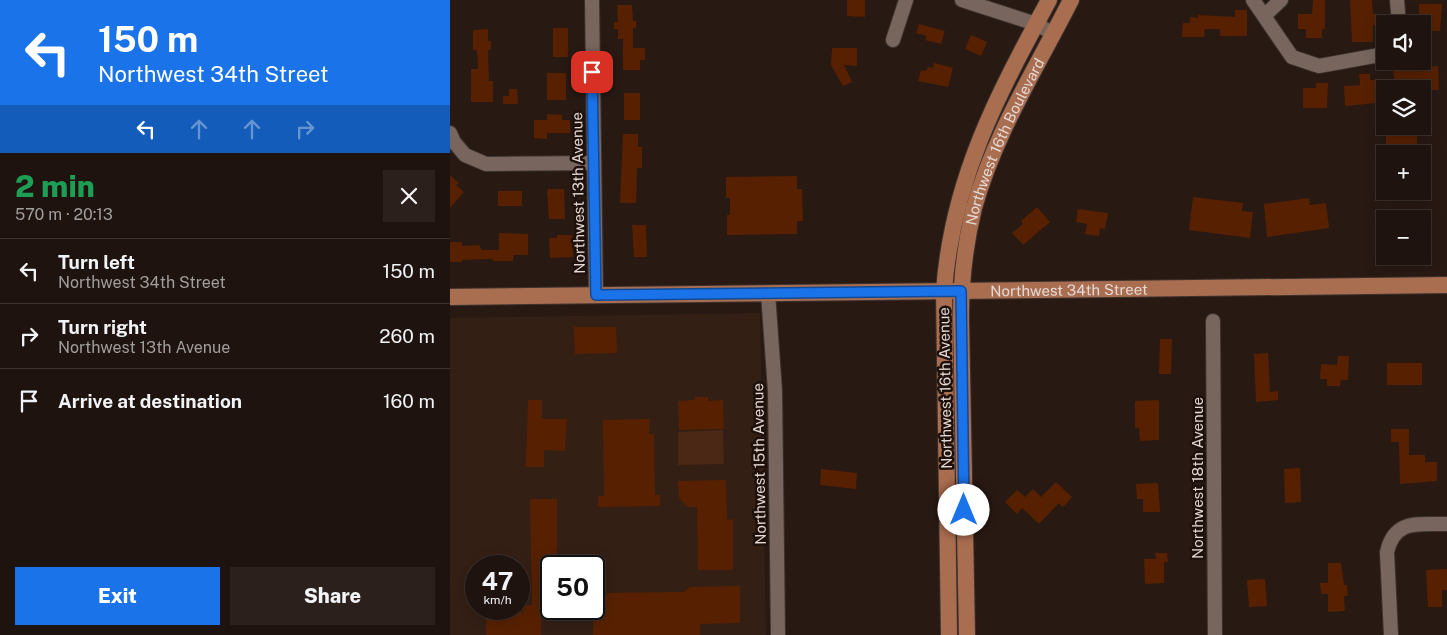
<!DOCTYPE html>
<html lang="en">
<head>
<meta charset="utf-8">
<style>
	body { margin:0; font-family:"Public Sans",sans-serif; background:#2b201c; color:#f1f3f6; height:100vh; display:flex; flex-direction:column; font-size:19px; white-space:nowrap }
	* { box-sizing:border-box; margin:0 }
	p { font-size:16px; color:#a19e9e }
	.icon { flex:none; width:28px; height:28px; fill:none; stroke:currentColor; stroke-width:2; stroke-linecap:round; stroke-linejoin:round }
	.map { position:relative; flex:1; overflow:hidden }
	.side { display:flex; flex-direction:column; background:#1e130e; width:450px }
	.side>* { flex:none }
	.guide { background:#1a73e8; color:#fff; overflow:hidden }
	.controls { position:absolute; left:926px; top:15px; display:grid; gap:10px }
	.controls a { display:grid; place-items:center; width:55px; height:55px; border-radius:0px; background:#1e130e; box-shadow:0 2px 12px #0003,0 0 0 1px #3c322e; font-size:25px }
	.speed { position:absolute; left:15px; top:555px; display:flex; gap:10px; font-size:25px; font-weight:700; text-align:center }
	.speed>* { display:grid; place-content:center; width:65px; height:65px; border-radius:50%; background:#1e130e; box-shadow:0 2px 12px #0003,0 0 0 1px #3c322e; line-height:1 }
	.speed small { font-size:12px; font-weight:400 }
	.speed .limit { border:2px solid #111; border-radius:8px; background:#fff; color:#111 }
	.pin { position:absolute; display:grid; place-items:center; width:42px; height:42px; color:#fff; margin:-21px; border-radius:10px; box-shadow:0 2px 8px #0006 }
	.me { position:absolute; width:55px; margin:-28px; rotate:0deg; stroke-linejoin:round; filter:drop-shadow(0 0 4px #0008) }
	.turn { display:flex; align-items:center; gap:18px; height:105px; padding:0 15px; font-size:22px }
	.turn .icon { width:65px; height:65px; stroke-width:2.5 }
	.turn b { display:block; font-size:35px; line-height:42px }
	.lanes { display:flex; align-items:center; height:48px; padding:0 15px; background:#0003; justify-content:center; gap:25px; direction:ltr }
	.lanes .off { opacity:.35 }
	.round { display:grid; place-items:center; flex:none; width:52px; height:52px; border-radius:0px; background:#2b201c }
	.summary { display:flex; align-items:center; justify-content:space-between; height:85px; padding:0 15px }
	h1 { font-size:30px; font-weight:800; line-height:38px; color:#1e9e55 }
	.primary-button { display:flex; gap:10px; margin-top:auto; padding:10px 15px }
	.primary-button a { flex:1; height:58px; border-radius:0px; background:#1a73e8; color:#fff; font-size:20px; font-weight:800; line-height:58px; text-align:center }
	.primary-button a+a { background:#2b201c; color:#f1f3f6 }
	ul { padding:0; list-style:none }
	li { display:flex; align-items:center; gap:15px; height:65px; padding:0 15px; border-top:1px solid #3c322e }
	li div { flex:1 }
	li b { display:block; font-size:19px }
	li em { font-style:normal }
	main { display:flex; flex:1; min-height:0 }
	.map>svg:first-child { display:block }
	.built { fill:#341f15; fill-rule:evenodd }
	.green { fill:#4b2715 }
	.building { fill:#572101 }
	.lines { fill:none; stroke-linecap:round; stroke-linejoin:round }
	.minor-casing { stroke:#3e3330; stroke-width:16 }
	.major-casing { stroke:#3e3330; stroke-width:18 }
	.minor { stroke:#78665e; stroke-width:14 }
	.major { stroke:#a96d50; stroke-width:16 }
	.route-casing { stroke:#114b97; stroke-width:12 }
	.route { stroke:#1a73e8; stroke-width:9 }
	.labels { text-anchor:middle; dominant-baseline:central; stroke-width:5; stroke-linejoin:round; paint-order:stroke }
	.street-label { font-size:15px; fill:#e3d8d4; stroke:#1e100a }
</style>
</head>
<body>
<main>
<section class="side">
<div class="guide">
<div class="turn"><svg class="icon" aria-label="left" viewBox="0 0 24 24"><path d="M17 20v-9H6M10 6l-5 5 5 5"/></svg><div><b>150 m</b>Northwest 34th Street</div></div>
<div class="lanes"><svg class="icon" aria-label="left" viewBox="0 0 24 24"><path d="M17 20v-9H6M10 6l-5 5 5 5"/></svg><svg class="icon off" aria-label="ahead" viewBox="0 0 24 24"><path d="M12 20V5M6 11l6-6 6 6"/></svg><svg class="icon off" aria-label="ahead" viewBox="0 0 24 24"><path d="M12 20V5M6 11l6-6 6 6"/></svg><svg class="icon off" aria-label="right" viewBox="0 0 24 24"><path d="M7 20v-9h11M14 6l5 5-5 5"/></svg></div>
</div>
<div class="summary"><div><h1>2 min</h1><p>570 m · 20:13</p></div><a class="round"><svg class="icon" aria-label="close" viewBox="0 0 24 24"><path d="M6 6l12 12M18 6L6 18"/></svg></a></div>
<ul>
<li><svg class="icon" aria-label="left" viewBox="0 0 24 24"><path d="M17 20v-9H6M10 6l-5 5 5 5"/></svg><div><b>Turn left</b><p>Northwest 34th Street</p></div><em>150 m</em></li>
<li><svg class="icon" aria-label="right" viewBox="0 0 24 24"><path d="M7 20v-9h11M14 6l5 5-5 5"/></svg><div><b>Turn right</b><p>Northwest 13th Avenue</p></div><em>260 m</em></li>
<li><svg class="icon" aria-label="arrive" viewBox="0 0 24 24"><path d="M6 21V4h12l-3 4 3 4H6"/></svg><div><b>Arrive at destination</b></div><em>160 m</em></li>
</ul>
<div class="primary-button"><a>Exit</a><a>Share</a></div>
</section>
<div class="map">
<svg width="997" height="635" viewBox="0 0 997 635">
	<rect width="100%" height="100%" fill="#281913"/>
	<!-- built -->
	<path class="built" d="M310 313 316 635H0V318ZM26 566H69V609H26ZM101 566H144V609H101Z"/>
	<!-- green -->
	<polygon class="green" points="273,430 274,464 228,465 228,432"/>
	<!-- building -->
	<g class="building">
		<polygon points="397,0 415,0 415,17 397,16"/>
		<polygon points="863,0 875,0 875,29 872,29 872,38 856,38 856,29 848,29 848,14 862,14"/>
		<polygon points="900,0 922,0 923,14 932,14 932,25 923,25 923,42 902,42"/>
		<polygon points="969,4 992,4 990,31 972,31 972,24 969,24"/>
		<polygon points="167,5 182,5 183,21 186,21 186,28 183,28 183,48 195,48 195,60 190,60 190,70 173,70 173,39 168,39 168,29 164,29 164,22 168,22"/>
		<polygon points="785,10 797,10 797,36 770,36 770,29 755,29 754,37 732,37 733,23 740,23 740,17 748,18 748,15 785,17"/>
		<polygon points="469,24 495,31 491,44 475,40 477,36 466,33"/>
		<rect x="103" y="28" width="15" height="29"/>
		<polygon points="38,29 38,41 41,41 41,50 38,50 39,81 43,81 43,102 21,102 21,69 28,69 27,50 23,50 23,30"/>
		<polygon points="521,35 537,42 531,56 515,49"/>
		<polygon points="382,48 407,48 407,66 394,65 402,82 393,86 381,65"/>
		<polygon points="484,63 503,68 498,87 468,81 471,70 476,71 478,67 483,68"/>
		<polygon points="988,66 989,90 935,89 935,108 927,108 927,103 895,106 894,86 910,85 909,74 920,74 920,80 944,79 943,69 968,69 968,67"/>
		<rect x="97" y="73" width="19" height="27"/>
		<polygon points="866,83 878,83 877,108 853,108 853,88 866,88"/>
		<polygon points="59,89 67,89 68,104 53,104 53,96 59,96"/>
		<rect x="174" y="93" width="16" height="27"/>
		<polygon points="97,114 112,115 112,120 120,120 120,133 97,133 97,139 84,138 84,120 97,120"/>
		<polygon points="936,126 967,126 967,154 944,154 944,146 936,146"/>
		<polygon points="173,134 188,134 188,147 192,147 192,168 187,168 186,203 170,203"/>
		<polygon points="0,175 9,183 6,185 14,192 0,208"/>
		<polygon points="347,176 347,189 352,189 353,221 347,221 347,234 277,235 277,215 280,215 280,198 276,198 276,177"/>
		<polygon points="97,189 114,189 115,219 99,219"/>
		<rect x="48" y="191" width="24" height="15"/>
		<polygon points="743,197 793,203 792,211 803,212 800,238 739,230"/>
		<polygon points="859,198 860,205 876,203 879,228 817,237 814,204"/>
		<polygon points="587,207 600,222 573,245 562,233 573,224 571,221"/>
		<polygon points="628,209 658,213 655,229 650,228 649,236 635,234 637,224 626,222"/>
		<polygon points="182,225 196,225 197,257 184,257"/>
		<polygon points="49,233 78,234 78,255 64,255 63,261 43,261 43,259 12,260 12,262 0,262 0,242 12,242 12,246 30,245 31,250 49,250"/>
		<polygon points="107,235 122,235 123,257 100,258 99,238 107,238"/>
		<polygon points="124,327 166,327 167,353 125,354"/>
		<polygon points="710,339 722,339 721,374 709,374"/>
		<polygon points="818,353 820,392 828,391 828,400 806,402 804,354"/>
		<polygon points="888,356 899,356 898,380 891,380 890,386 877,386 877,379 870,379 871,364 887,365"/>
		<rect x="937" y="363" width="35" height="22"/>
		<polygon points="245,397 258,397 258,401 273,400 274,429 229,430 228,401 245,400"/>
		<polygon points="78,400 92,400 92,419 117,419 115,451 94,450 94,467 76,467"/>
		<polygon points="709,400 709,440 690,441 689,428 685,428 685,401"/>
		<polygon points="200,419 199,434 204,434 205,495 210,495 210,506 148,507 148,496 154,496 153,420"/>
		<polygon points="941,429 959,429 959,455 975,455 975,462 987,462 987,481 950,484 949,442 941,442"/>
		<polygon points="850,468 851,502 835,503 834,469"/>
		<polygon points="371,469 407,473 406,489 370,485"/>
		<polygon points="276,480 277,520 283,519 283,570 248,570 247,507 238,507 229,498 228,481"/>
		<polygon points="606,482 622,497 613,507 609,503 589,524 572,508 567,514 555,502 567,490 575,497 583,489 591,497"/>
		<polygon points="708,483 710,512 693,512 693,499 687,499 686,484"/>
		<polygon points="80,499 107,499 107,566 101,566 101,595 98,595 98,608 91,608 91,635 36,635 36,613 73,612 73,605 82,605"/>
		<polygon points="705,553 717,553 718,562 714,562 714,583 695,584 694,559 706,559"/>
		<polygon points="878,563 891,563 894,585 897,585 898,596 894,596 895,611 878,612 878,594 871,594 870,583 878,583"/>
		<polygon points="997,569 997,590 992,590 992,607 978,607 976,570"/>
		<polygon points="815,579 817,606 799,607 797,580"/>
		<polygon points="290,586 290,623 250,624 250,635 143,635 144,593 234,592 240,587"/>
	</g>
	<g class="lines">
		<!-- minor casing -->
		<g class="minor-casing">
			<g id="minor">
				<polyline points="142,0 146,295"/>
				<polyline points="512,0 586,24 604,34"/>
				<polyline points="803,0 842,57 869,66 935,54"/>
				<polyline points="947,0 949,24"/>
				<polyline points="815,15 831,0"/>
				<polyline points="443,40 456,0"/>
				<polyline points="0,133 4,142 15,155 36,164 143,163"/>
				<polyline points="318,293 325,391 328,635"/>
				<polyline points="763,321 765,635"/>
				<path d="M941 635 937 552C945 518 969 525 997 524"/>
			</g>
		</g>
		<!-- major casing -->
		<g class="major-casing">
			<g id="major">
				<path id="s1" d="M0 297 997 285"/>
				<path d="M499 635 494 291C502 180 547 96 599 0"/>
				<path id="s2" d="M517 635 511 318C511 281 515 244 524 208 544 135 587 67 621 0"/>
			</g>
		</g>
		<!-- minor -->
		<use href="#minor" class="minor"/>
		<!-- major -->
		<use href="#major" class="major"/>
	</g>
	<g class="lines">
		<!-- route casing -->
		<g class="route-casing">
			<polyline id="route" points="142,72 146,295 511,291 514,510"/>
		</g>
		<!-- route -->
		<use href="#route" class="route"/>
	</g>
	<g class="labels">
		<!-- street labels -->
		<g class="street-label">
			<text stroke="none"><textPath href="#s2" startOffset="501">Northwest 16th Boulevard</textPath></text>
			<text transform="translate(128 193) rotate(-91)">Northwest 13th Avenue</text>
			<text stroke="none"><textPath href="#s1" startOffset="619">Northwest 34th Street</textPath></text>
			<text transform="translate(495 388) rotate(-91)">Northwest 16th Avenue</text>
			<text transform="translate(309 464) rotate(-91)">Northwest 15th Avenue</text>
			<text transform="translate(747 478) rotate(-90)">Northwest 18th Avenue</text>
		</g>
	</g>
</svg>
<div class="controls">
<a><svg class="icon" aria-label="sound" viewBox="0 0 24 24"><path d="M4 9h4l5-4v14l-5-4H4zM17 9q2 3 0 6"/></svg></a>
<a><svg class="icon" aria-label="layers" viewBox="0 0 24 24"><path d="M12 4l9 5-9 5-9-5zM3 14l9 5 9-5"/></svg></a>
<a>+</a>
<a>−</a>
</div>
<div class="speed"><div>47<small>km/h</small></div><div class="limit">50</div></div>
<div class="pin" style="left:142px;top:72px;background:#d93025"><svg class="icon" aria-label="arrive" viewBox="0 0 24 24"><path d="M6 21V4h12l-3 4 3 4H6"/></svg></div>
<svg class="me" style="left:514px;top:510px" viewBox="-20 -20 40 40"><circle r="19" fill="#fff"/><path d="M0-13L10 11 0 6-10 11z" fill="#1a73e8"/></svg>
</div>
</main>
</body>
</html>
